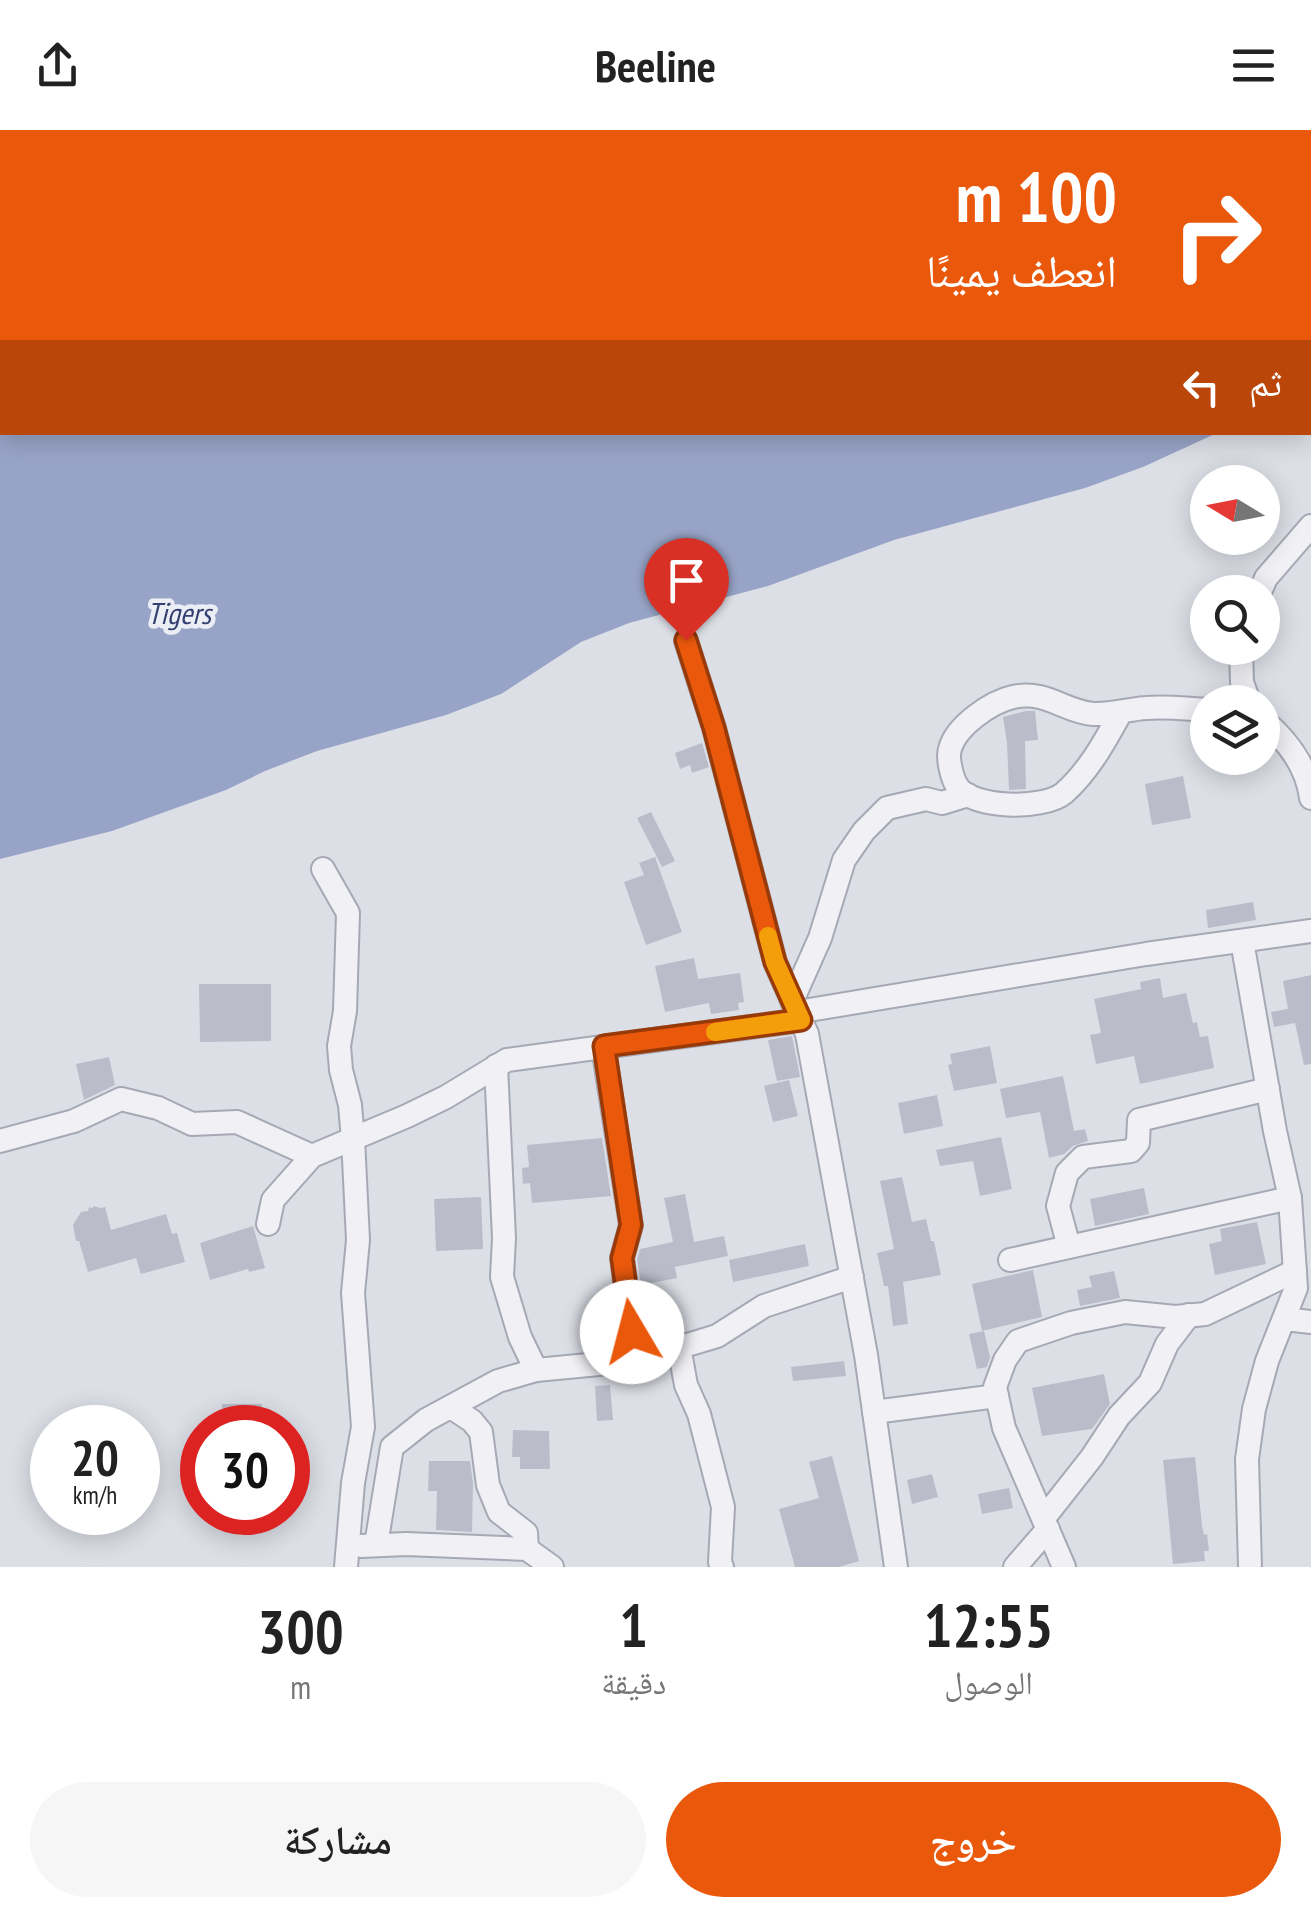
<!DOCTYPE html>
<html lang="ar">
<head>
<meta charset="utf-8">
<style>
	body { margin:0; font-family:"PT Sans Narrow","Noto Naskh Arabic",sans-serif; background:#f6f6f6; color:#222; direction:rtl; height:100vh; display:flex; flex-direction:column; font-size:38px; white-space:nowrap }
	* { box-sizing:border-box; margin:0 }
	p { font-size:32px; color:#767676 }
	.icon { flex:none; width:55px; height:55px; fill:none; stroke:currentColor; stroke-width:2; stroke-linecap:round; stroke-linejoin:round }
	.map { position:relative; height:1437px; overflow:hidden; direction:ltr }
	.details { display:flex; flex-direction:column; background:#fff; flex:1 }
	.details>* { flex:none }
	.banner { position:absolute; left:0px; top:0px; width:1312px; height:305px; box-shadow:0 5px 25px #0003; direction:rtl; background:#ea580c; color:#fff; overflow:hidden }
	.needle { width:65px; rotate:280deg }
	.tools { position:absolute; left:1190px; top:335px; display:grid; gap:20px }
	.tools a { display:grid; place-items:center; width:90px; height:90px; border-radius:50%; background:#fff; box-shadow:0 5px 25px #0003; font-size:50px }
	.speed { position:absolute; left:30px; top:1275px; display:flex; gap:20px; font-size:50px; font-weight:700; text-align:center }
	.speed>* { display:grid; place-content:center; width:130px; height:130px; border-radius:50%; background:#fff; box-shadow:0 5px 25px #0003; line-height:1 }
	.speed small { font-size:25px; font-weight:400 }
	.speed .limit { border:15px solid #d22; background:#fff; color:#111 }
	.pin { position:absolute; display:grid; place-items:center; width:85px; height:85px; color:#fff; margin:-102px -42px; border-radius:50% 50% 50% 0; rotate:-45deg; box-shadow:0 0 10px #0007 }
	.pin .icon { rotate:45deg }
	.me { position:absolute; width:110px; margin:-55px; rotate:352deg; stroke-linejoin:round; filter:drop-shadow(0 0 8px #0008) }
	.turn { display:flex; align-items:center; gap:35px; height:210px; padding:0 30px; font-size:45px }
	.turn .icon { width:130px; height:130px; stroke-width:2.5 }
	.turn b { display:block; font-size:70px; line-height:85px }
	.then { display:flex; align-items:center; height:95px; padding:0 30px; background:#0003; gap:20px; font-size:38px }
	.eta { display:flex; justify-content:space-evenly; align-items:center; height:170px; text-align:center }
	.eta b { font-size:60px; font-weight:600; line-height:70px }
	.primary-button { display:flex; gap:20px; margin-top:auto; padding:20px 30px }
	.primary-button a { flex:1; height:115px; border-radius:60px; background:#ea580c; color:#fff; font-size:40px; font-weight:600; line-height:115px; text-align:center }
	.primary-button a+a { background:#f6f6f6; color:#222 }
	header { display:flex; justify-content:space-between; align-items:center; height:130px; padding:0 30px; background:#fff; font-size:45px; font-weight:600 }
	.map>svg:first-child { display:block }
	.water { fill:#98a4c7 }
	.building { fill:#babdc9 }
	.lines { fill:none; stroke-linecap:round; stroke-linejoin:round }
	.street-casing { stroke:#a6a9b4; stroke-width:26 }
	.street { stroke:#f0f0f5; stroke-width:22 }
	.route-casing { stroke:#983908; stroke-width:25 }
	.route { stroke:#ea580c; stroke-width:18 }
	.slow { stroke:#f59e0b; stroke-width:18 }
	.labels { text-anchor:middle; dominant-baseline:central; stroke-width:9; stroke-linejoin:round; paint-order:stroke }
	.water-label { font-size:30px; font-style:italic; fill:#323f70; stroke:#eceef5 }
</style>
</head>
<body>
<header><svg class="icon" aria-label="menu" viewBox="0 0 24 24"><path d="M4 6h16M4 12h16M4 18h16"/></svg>Beeline<svg class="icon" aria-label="share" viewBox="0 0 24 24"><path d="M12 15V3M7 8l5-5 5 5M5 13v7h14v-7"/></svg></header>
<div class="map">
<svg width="1311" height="1437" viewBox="0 0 1311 1437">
	<rect width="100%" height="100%" fill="#dddfe7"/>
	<!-- water -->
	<polygon class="water" points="0,0 1311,0 1311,262 1310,2 2,2 2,302 1217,303 1143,337 1085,358 894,410 768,456 629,493 581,512 501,564 446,585 317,621 265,641 226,660 112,701 0,729"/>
	<!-- building -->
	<g class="building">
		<polygon points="1026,581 1035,581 1038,610 1025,611 1026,659 1009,660 1007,613 1003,587"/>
		<polygon points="702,613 709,637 692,643 690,635 680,639 675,623"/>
		<polygon points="1183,646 1191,688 1152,695 1145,654"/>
		<polygon points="651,682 675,731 662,737 637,688"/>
		<polygon points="655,727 682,802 646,815 624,752 644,745 639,733"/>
		<polygon points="1253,772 1256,790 1208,798 1206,780"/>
		<polygon points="694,828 698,849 740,843 744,872 738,873 739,880 711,884 709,873 665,882 655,836"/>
		<polygon points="1311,845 1311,934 1304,935 1295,893 1274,897 1271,882 1288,879 1283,851"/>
		<polygon points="1160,848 1163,868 1186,863 1193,893 1197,892 1200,907 1208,906 1214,938 1140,954 1134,926 1096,934 1090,905 1101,903 1094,869 1141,859 1140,852"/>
		<polygon points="199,854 271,854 271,911 200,912"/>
		<polygon points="792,906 800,947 777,951 768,910"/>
		<polygon points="990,916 997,953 954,961 948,935 952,934 950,924"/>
		<polygon points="109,927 115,955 84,970 76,934"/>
		<polygon points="1063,946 1074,1001 1085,999 1088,1011 1073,1016 1064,1024 1049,1028 1040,982 1006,988 1000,959"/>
		<polygon points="789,950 798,986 773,992 764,956"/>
		<polygon points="937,965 943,996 904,1004 898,973"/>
		<polygon points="1001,1007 1012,1059 980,1066 973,1031 940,1036 936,1020"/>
		<polygon points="602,1008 611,1066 532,1073 530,1053 523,1054 522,1038 529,1037 527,1015"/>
		<polygon points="902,1047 912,1092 926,1089 931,1111 934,1111 941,1145 903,1152 908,1194 893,1196 888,1156 884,1156 877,1123 894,1119 880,1051"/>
		<polygon points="1144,1058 1149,1084 1095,1096 1090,1069"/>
		<polygon points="685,1064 694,1112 724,1106 728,1126 675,1137 677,1148 641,1155 637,1129 640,1119 673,1112 664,1068"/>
		<polygon points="481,1067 483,1119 436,1121 434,1069"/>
		<polygon points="94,1076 101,1078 105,1077 111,1100 166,1084 172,1104 177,1103 185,1132 141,1144 136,1128 88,1142 79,1111 76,1111 73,1095 81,1082 88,1081 89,1077 92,1078"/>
		<polygon points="1257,1092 1266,1134 1215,1145 1209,1114 1222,1111 1220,1099"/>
		<polygon points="253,1096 265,1138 249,1142 248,1139 210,1150 200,1113"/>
		<polygon points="805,1114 809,1136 733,1152 729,1130"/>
		<polygon points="1033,1140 1042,1187 982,1201 972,1154"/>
		<polygon points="1114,1141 1120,1168 1080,1176 1077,1160 1092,1157 1089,1146"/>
		<polygon points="984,1201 990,1227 987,1237 977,1239 969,1204"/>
		<polygon points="844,1231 846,1246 793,1251 791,1237"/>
		<polygon points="1104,1244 1110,1274 1092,1299 1042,1306 1032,1258"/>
		<polygon points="610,1255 613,1290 597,1291 595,1256"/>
		<rect x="222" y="1274" width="40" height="24"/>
		<polygon points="513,1300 549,1301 550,1339 520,1339 520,1327 512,1327"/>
		<polygon points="832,1326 859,1431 839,1437 795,1437 779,1379 819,1368 809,1332"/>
		<polygon points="1195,1327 1202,1396 1204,1405 1207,1404 1209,1421 1204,1421 1205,1431 1173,1434 1163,1330"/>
		<polygon points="429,1331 470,1331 473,1353 472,1402 436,1400 437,1361 428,1361"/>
		<polygon points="932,1344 938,1367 912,1374 907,1350"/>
		<polygon points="1009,1358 1013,1378 982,1384 978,1364"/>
	</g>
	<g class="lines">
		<!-- street casing -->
		<g class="street-casing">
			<g id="street">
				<polyline points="1260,462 1266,448 1311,396"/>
				<polyline points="686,511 714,598 775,832 807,904 866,1225 896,1437"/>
				<polyline points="1241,518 1242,552 1249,572"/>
				<path d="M1121 582C1105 611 1089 641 1064 663 1044 680 971 679 957 656 952 648 947 628 950 619 956 596 991 572 1013 567 1048 560 1062 581 1093 584 1111 585 1129 579 1146 578 1167 576 1187 579 1208 580"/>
				<path d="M1262 589C1287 610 1307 636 1311 668"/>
				<polyline points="323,739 348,783 345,881 339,916 341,940 350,975 353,1009 358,1110 353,1163 363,1297 353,1353 346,1437"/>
				<polyline points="1242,811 1275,1001 1290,1068 1296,1158 1267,1231 1254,1279 1247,1329 1250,1437"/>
				<polyline points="792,871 820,808 844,730 864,701 887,678 926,669 942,673 968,665"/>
				<polyline points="797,882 1146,824 1311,801"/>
				<polyline points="603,917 631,1095 622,1128 632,1202"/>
				<polyline points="496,936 504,1108 502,1147 520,1207 536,1240"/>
				<polyline points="0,1011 74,991 121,969 158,978 192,994 237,992 312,1026"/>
				<polyline points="268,1094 273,1070 312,1026 407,986 446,967 507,930 801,890"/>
				<polyline points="1069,1117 1058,1076 1067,1043 1083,1027 1131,1021 1138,1013 1139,990 1268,959"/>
				<polyline points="1010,1130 1290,1068"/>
				<polyline points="1285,1189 1311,1192"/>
				<polyline points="679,1217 686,1255 699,1284 723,1377 720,1432 722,1437"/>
				<polyline points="451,1277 472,1291 481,1302 488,1355 499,1382 526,1403 527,1419"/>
				<polyline points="874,1282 997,1266"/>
				<polyline points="1044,1388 1092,1327 1119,1286 1150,1253 1167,1214 1189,1185"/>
				<polyline points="376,1415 392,1317 426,1290 498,1251 536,1240 630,1231 694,1213 717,1206 764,1176 852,1147"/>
				<polyline points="361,1416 406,1414 527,1419 552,1437"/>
				<polyline points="1015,1437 1048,1399"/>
				<polyline points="1064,1437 1004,1298 995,1257 1005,1230 1018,1211 1071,1193 1125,1182 1176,1187 1205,1184 1295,1141"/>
			</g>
		</g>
		<!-- street -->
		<use href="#street" class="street"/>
	</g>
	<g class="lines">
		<!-- route casing -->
		<g class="route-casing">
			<polyline id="route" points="632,1202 622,1128 631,1095 604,916 801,890 775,832 714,598 686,510"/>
		</g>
		<!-- route -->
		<use href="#route" class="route"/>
		<!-- slow -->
		<polyline class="slow" points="715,902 801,890 775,832 768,806"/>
	</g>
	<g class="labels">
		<!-- water labels -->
		<g class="water-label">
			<text x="179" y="482">Tigers</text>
		</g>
	</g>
</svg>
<div class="tools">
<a><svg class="needle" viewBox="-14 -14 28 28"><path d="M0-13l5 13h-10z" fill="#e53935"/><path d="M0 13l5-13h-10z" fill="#767676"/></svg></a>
<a><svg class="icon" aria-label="search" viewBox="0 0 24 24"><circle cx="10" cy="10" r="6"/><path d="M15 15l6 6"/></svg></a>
<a><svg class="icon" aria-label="layers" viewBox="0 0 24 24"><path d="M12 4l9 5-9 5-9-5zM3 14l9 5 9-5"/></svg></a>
</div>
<div class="speed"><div>20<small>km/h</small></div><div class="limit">30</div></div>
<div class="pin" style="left:686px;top:510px;background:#d93025"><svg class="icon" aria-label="arrive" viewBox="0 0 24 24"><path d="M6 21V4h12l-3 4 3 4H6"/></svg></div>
<svg class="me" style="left:632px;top:1202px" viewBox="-20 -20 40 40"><circle r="19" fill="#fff"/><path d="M0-13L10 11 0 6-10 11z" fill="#ea580c"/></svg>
<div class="banner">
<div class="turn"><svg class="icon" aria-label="right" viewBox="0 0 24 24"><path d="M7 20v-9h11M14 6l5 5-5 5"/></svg><div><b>100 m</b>انعطف يمينًا</div></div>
<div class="then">ثم<svg class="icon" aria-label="left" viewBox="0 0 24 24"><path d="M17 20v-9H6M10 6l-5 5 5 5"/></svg></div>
</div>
</div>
<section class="details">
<div class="eta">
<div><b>12:55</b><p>الوصول</p></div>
<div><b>1</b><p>دقيقة</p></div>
<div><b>300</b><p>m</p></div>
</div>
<div class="primary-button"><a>خروج</a><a>مشاركة</a></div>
</section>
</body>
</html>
